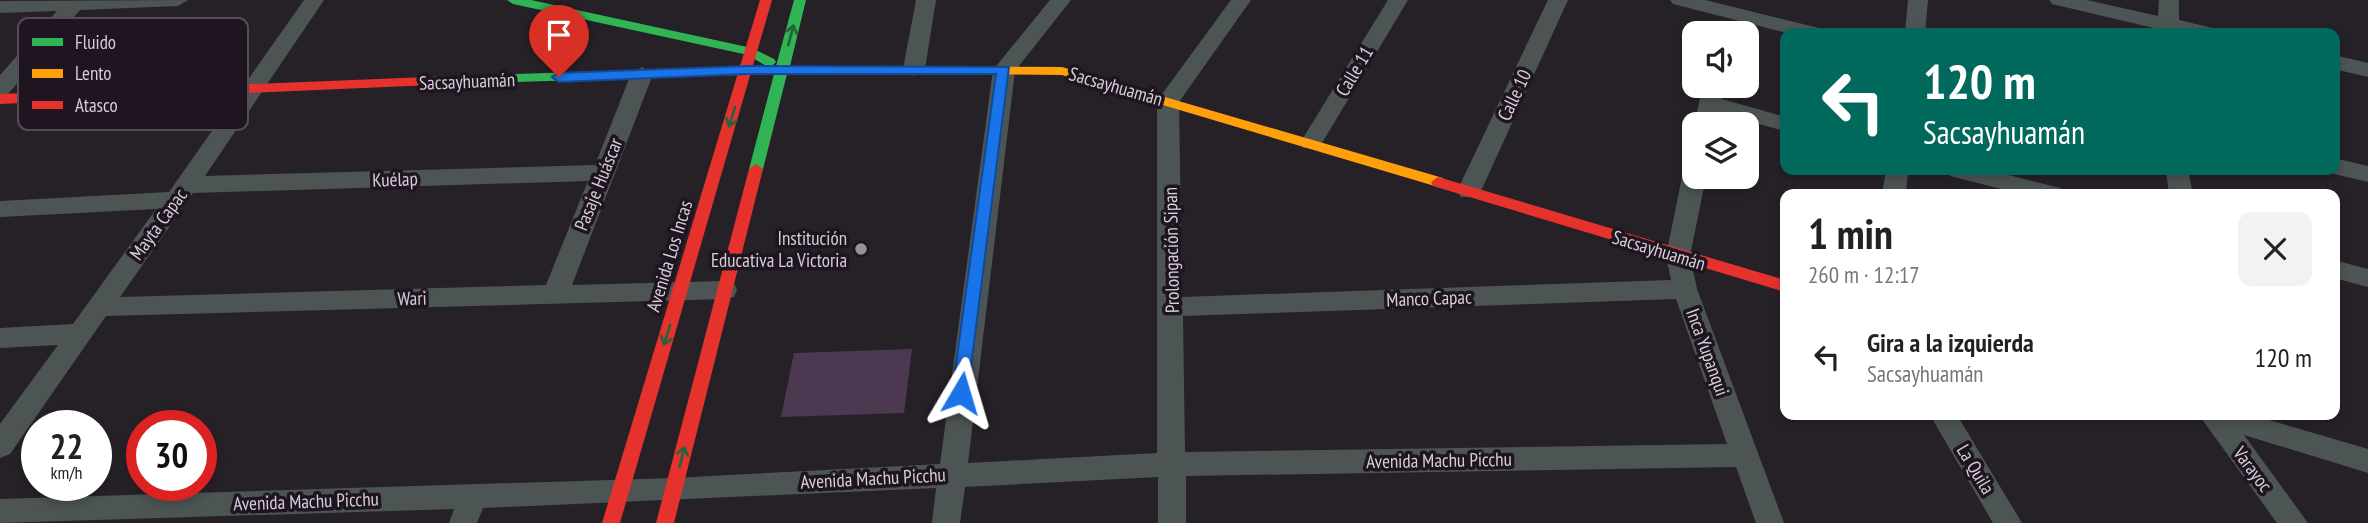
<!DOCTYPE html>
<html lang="es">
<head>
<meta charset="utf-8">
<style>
	body { margin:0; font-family:"PT Sans Narrow",sans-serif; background:#f2f2f2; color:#222; height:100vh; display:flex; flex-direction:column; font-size:26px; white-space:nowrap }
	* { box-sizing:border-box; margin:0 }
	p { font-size:23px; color:#767676 }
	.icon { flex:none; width:38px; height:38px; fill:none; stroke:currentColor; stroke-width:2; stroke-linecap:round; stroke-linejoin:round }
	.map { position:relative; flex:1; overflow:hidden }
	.sheet { position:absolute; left:1780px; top:189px; width:560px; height:231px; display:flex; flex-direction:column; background:#fff; border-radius:14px; box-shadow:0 4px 10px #0003 }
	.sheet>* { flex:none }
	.top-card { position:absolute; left:1780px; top:28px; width:560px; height:147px; border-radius:14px; box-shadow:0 4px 10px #0003; background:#00695c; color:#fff; overflow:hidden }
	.buttons { position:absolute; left:1682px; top:21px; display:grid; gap:14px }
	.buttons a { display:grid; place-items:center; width:77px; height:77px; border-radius:14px; background:#fff; box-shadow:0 4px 10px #0003; font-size:35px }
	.speed { position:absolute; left:21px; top:410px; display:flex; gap:14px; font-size:35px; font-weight:700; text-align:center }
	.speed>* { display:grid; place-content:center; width:91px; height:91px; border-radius:50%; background:#fff; box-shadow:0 4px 10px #0003; line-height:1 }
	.speed small { font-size:18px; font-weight:400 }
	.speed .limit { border:10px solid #d22; background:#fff; color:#111 }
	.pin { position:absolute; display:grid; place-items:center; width:60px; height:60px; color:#fff; margin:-72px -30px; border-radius:50% 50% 50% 0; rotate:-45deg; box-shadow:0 0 7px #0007 }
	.pin .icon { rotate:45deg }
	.me { position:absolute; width:77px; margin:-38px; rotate:7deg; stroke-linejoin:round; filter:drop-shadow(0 0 5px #0008) }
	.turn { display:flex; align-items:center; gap:24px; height:147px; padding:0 28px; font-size:32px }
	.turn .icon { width:91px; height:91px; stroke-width:2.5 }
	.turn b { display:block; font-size:49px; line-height:60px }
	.round { display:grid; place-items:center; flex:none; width:74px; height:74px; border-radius:14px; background:#f2f2f2 }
	.summary { display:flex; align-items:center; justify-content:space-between; height:119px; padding:0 28px }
	h1 { font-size:42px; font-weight:700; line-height:52px }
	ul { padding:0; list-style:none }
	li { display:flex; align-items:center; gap:21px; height:98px; padding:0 28px }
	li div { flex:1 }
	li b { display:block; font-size:26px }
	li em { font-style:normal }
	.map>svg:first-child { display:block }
	.green { fill:#4c3951 }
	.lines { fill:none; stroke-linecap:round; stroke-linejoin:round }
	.street { fill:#4d5554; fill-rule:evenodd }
	.fast { fill:#30b455; fill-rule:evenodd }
	.slow { fill:#ff9f0a; fill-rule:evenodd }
	.jam { fill:#e5322d; fill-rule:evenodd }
	.oneway { stroke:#28643b }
	.route { fill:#1a73e8; stroke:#114b97; stroke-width:2 }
	.poi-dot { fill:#989199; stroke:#1f1521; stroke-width:2.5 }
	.labels { text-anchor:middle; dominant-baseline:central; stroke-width:7; stroke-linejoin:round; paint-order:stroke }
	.street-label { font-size:19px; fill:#d5ced7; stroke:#1f1521 }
	.poi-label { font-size:19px; fill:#d5ced7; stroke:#1f1521; text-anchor:end }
	.key { fill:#1f1521; stroke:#564c58; stroke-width:2 }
	.key-label { font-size:19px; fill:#d5ced7 }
</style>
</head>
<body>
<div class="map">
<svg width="2368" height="523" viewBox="0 0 2368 523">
	<rect width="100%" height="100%" fill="#262127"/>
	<!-- green -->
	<polygon class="green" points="912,349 904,413 781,417 794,353"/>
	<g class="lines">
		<!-- street -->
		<g class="street">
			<polygon points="188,0 178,6 80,10 8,94 0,96 0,75 57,11 0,13 0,1"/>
			<path d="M304 0H324L205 176 595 165 631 74 642 67 653 74 572 285 725 281 734 283 737 290 734 297 725 299 106 316 10 454 0 458V424L58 345 0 348V328L73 324 156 209 0 217V201L169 192ZM588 181 546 285 120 297 193 193Z"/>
			<polygon points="916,0 936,0 925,69 914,76 903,69"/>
			<path d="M1050 0H1071L1015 71 968 463 1157 453V101L1231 0H1251L1179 102 1182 297 1671 280 1666 256 1682 177 1686 171 1694 169V177H1706L1690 256 1697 289 1784 523H1756L1736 467 1186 476V523H1158V477L965 487 960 523H932L936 488 483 508 477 523H449L454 509 0 523V499L673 478 940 464 993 70ZM1676 299 1727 444 1185 452 1183 316Z"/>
			<polygon points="1388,0 1408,0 1319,148 1303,148 1300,143"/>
			<polygon points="1548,0 1568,0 1481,191 1477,197 1461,197 1457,191"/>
			<polygon points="1670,0 1705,0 1819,28 1822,33 1787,33 1673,4"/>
			<polygon points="1908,0 1928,0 1925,33 1905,33"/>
			<polygon points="2049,0 2087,0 2158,16 2159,0 2179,0 2179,20 2213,28 2216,33 2158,33 2158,29 2052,4"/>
			<polygon points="2334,55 2368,63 2368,77 2334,69"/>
			<polygon points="1703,86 1725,86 1722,99 1785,117 1785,131 1719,113 1716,124 1694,124"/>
			<polygon points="2334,158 2368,166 2368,182 2326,172 2334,170"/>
			<polygon points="1886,170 1908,170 1906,194 1882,194"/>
			<polygon points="1947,170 1989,170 2060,188 2064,194 2021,194 1950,176"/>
			<polygon points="2166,170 2188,170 2193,194 2169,194"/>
			<polygon points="2334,260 2368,269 2368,287 2334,278"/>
			<polygon points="1930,415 1957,415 2022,523 1993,523"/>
			<polygon points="2199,415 2252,415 2368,449 2368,473 2244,435 2308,523 2277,523"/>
		</g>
		<!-- fast -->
		<polygon class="fast" points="507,0 531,0 752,48 774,59 776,62 772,66 776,66 794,0 806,0 790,66 856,66 863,70 856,74 787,74 763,169 756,174 749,169 774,74 422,85 420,82 422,79 427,77 766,66 748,55 513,4"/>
		<!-- slow -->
		<polygon class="slow" points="856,66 1062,67 1443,178 1445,182 1438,187 1062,75 851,73 849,70"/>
		<!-- jam -->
		<g class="jam">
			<polygon points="760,0 772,0 620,523 602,523"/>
			<polygon points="427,77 432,79 434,82 432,85 0,104 0,94"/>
			<polygon points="756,164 763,169 674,523 656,523 749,169"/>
			<polygon points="1438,177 1785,280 1785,292 1433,186 1431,182"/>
		</g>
	</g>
	<!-- one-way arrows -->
	<defs><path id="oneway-shaft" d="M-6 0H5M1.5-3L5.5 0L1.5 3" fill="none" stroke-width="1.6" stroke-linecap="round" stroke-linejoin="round" transform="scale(1.75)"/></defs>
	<g class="oneway">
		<use href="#oneway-shaft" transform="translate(791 35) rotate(-75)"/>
		<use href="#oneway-shaft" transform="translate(732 117) rotate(107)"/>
		<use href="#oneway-shaft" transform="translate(667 335) rotate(107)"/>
		<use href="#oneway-shaft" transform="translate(682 457) rotate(-76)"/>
	</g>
	<!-- route -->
	<polygon class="route" points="747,66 1009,67 967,398 955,398 952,393 996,74 747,74 559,82 552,77 559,73"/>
	<!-- markers -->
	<circle class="poi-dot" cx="861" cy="249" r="7"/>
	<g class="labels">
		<!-- street labels -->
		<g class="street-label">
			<text transform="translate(1354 71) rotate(-59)">Calle 11</text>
			<text transform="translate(467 81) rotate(-2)">Sacsayhuamán</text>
			<text transform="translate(1116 86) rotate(16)">Sacsayhuamán</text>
			<text transform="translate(1514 95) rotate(-65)">Calle 10</text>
			<text transform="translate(395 179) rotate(-2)">Kuélap</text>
			<text transform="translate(598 184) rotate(-68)">Pasaje Huáscar</text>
			<text transform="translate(158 224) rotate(-54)">Mayta Capac</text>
			<text transform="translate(1171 250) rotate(-91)">Prolongación Sipan</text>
			<text transform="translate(1659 250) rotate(17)">Sacsayhuamán</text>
			<text transform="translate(669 256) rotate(-73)">Avenida Los Incas</text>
			<text transform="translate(412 298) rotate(-2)">Wari</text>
			<text transform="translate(1429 298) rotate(-2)">Manco Capac</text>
			<text transform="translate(1708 352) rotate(70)">Inca Yupanqui</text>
			<text transform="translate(1439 460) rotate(-1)">Avenida Machu Picchu</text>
			<text transform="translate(1976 469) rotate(59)">La Quila</text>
			<text transform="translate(2253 469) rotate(53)">Varayoc</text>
			<text transform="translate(873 478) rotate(-3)">Avenida Machu Picchu</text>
			<text transform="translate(306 501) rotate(-2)">Avenida Machu Picchu</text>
		</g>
		<!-- poi labels -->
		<g class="poi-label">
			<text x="847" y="238">Institución<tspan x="847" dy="22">Educativa La Victoria</tspan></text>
		</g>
	</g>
	<!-- legend -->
	<rect x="18" y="18" width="230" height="112" rx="10" class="key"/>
	<rect x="32" y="38" width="31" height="8" fill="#30b455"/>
	<rect x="32" y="69" width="31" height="9" fill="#ff9f0a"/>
	<rect x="32" y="101" width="31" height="8" fill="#e5322d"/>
	<g class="key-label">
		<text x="75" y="49">Fluido</text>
		<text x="75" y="80">Lento</text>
		<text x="75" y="112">Atasco</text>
	</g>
</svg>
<div class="buttons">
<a><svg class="icon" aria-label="sound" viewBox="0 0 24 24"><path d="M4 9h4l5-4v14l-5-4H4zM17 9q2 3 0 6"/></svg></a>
<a><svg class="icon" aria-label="layers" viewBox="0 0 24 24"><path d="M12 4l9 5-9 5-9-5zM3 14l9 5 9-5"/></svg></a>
</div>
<div class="speed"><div>22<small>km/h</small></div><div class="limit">30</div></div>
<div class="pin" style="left:559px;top:77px;background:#d93025"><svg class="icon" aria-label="arrive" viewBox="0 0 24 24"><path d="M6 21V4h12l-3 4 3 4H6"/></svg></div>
<svg class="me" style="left:961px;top:393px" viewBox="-20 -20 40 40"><path d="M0-17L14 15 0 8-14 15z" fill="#1a73e8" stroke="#fff" stroke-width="4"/></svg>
<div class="top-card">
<div class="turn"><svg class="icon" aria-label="left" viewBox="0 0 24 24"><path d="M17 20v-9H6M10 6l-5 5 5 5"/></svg><div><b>120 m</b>Sacsayhuamán</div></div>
</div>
<section class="sheet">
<div class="summary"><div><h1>1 min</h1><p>260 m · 12:17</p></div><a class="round"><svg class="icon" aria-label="close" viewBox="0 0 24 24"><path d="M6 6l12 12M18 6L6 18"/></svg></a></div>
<ul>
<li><svg class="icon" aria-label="left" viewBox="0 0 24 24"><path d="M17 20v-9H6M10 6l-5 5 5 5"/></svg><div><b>Gira a la izquierda</b><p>Sacsayhuamán</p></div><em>120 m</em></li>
</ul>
</section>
</div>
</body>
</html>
